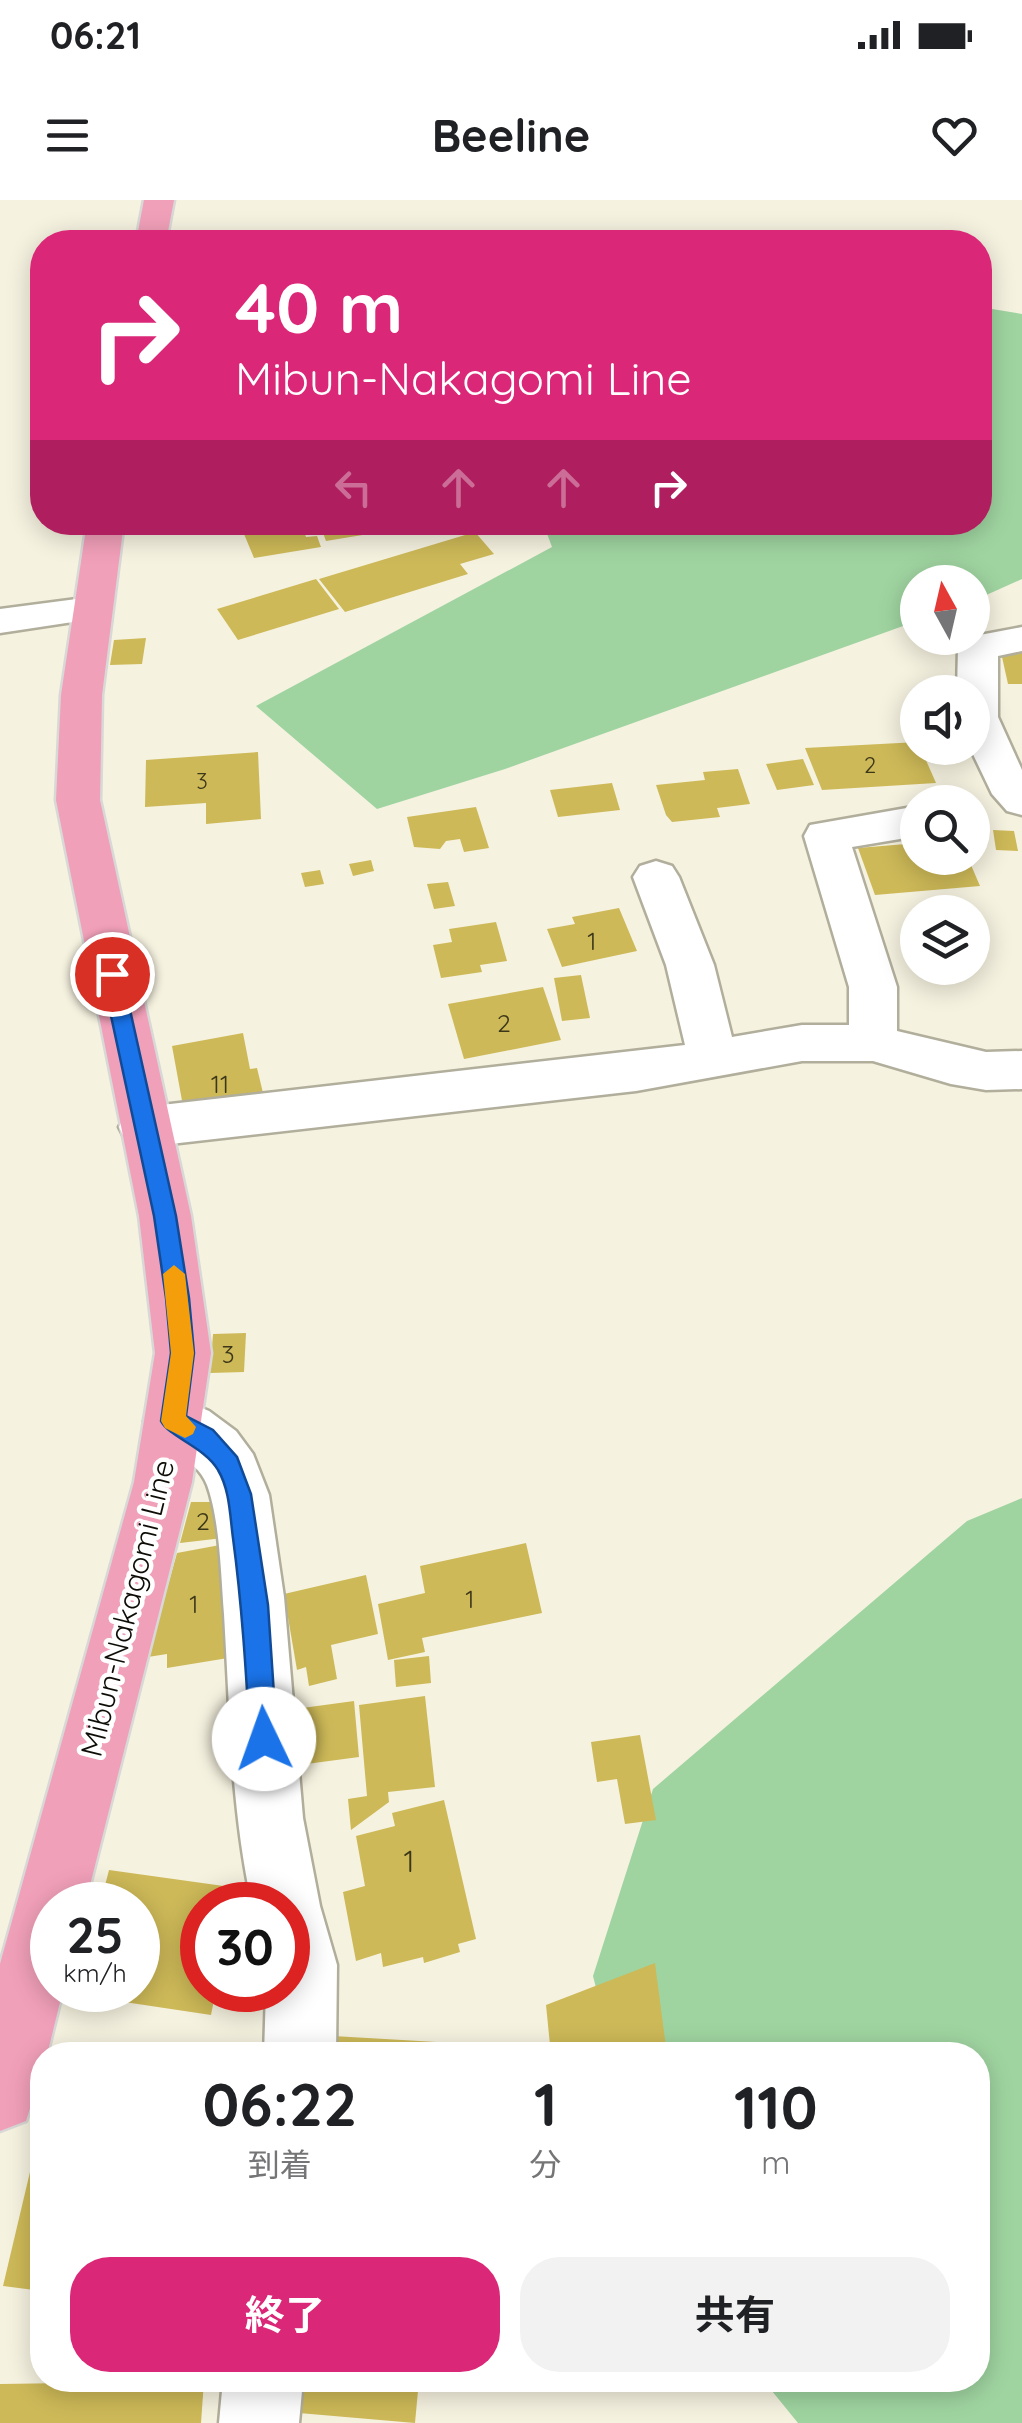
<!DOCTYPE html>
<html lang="ja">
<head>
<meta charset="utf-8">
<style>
	body { margin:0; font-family:Quicksand,"Noto Sans JP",sans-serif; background:#f2f2f2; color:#202124; height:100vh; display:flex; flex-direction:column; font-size:38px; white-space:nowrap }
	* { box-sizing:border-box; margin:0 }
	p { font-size:32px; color:#757577 }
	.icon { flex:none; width:55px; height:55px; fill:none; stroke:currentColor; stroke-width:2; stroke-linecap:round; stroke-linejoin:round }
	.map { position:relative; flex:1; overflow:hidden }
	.details { position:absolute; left:30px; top:1842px; width:960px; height:350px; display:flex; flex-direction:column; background:#fff; border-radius:40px; box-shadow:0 5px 25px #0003 }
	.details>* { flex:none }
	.hud { position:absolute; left:30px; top:30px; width:962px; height:305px; border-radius:40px; box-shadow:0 5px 25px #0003; background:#db2777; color:#fff; overflow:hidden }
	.needle { width:65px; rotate:352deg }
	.fabs { position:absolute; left:900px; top:365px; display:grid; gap:20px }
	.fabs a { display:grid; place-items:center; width:90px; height:90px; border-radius:50%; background:#fff; box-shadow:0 5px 25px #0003; font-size:50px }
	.speed { position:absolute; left:30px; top:1682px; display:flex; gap:20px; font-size:50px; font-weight:700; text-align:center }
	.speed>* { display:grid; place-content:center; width:130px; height:130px; border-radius:50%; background:#fff; box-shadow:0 5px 25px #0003; line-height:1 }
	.speed small { font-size:25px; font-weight:400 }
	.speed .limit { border:15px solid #d22; background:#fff; color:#111 }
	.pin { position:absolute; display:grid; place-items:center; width:85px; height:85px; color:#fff; margin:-42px; border:5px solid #fff; border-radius:50%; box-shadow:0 2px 10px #0007 }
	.me { position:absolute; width:110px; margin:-55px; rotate:357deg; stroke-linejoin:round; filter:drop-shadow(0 0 8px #0008) }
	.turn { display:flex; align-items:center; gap:35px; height:210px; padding:0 40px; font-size:45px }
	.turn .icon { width:130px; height:130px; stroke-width:2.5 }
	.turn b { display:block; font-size:70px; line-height:85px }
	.lanes { display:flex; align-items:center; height:95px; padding:0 40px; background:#0003; justify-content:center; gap:50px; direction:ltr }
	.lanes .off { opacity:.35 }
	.eta { display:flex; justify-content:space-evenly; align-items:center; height:170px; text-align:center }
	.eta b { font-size:60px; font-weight:700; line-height:70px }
	.cta { display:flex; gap:20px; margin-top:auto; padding:20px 40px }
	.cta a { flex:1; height:115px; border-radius:40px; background:#db2777; color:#fff; font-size:40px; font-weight:700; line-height:115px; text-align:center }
	.cta a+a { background:#f2f2f2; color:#202124 }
	.status { display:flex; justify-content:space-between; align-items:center; height:70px; padding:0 50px; background:#fff; direction:ltr }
	.status svg { height:28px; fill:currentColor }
	header { display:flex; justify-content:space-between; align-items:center; height:130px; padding:0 40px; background:#fff; font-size:45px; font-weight:700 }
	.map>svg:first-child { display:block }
	.green { fill:#9fd4a0 }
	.building { fill:#cdb958 }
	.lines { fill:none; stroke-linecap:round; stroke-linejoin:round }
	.minor-casing { stroke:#b1ae9c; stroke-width:5 }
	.major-casing { stroke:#d8d8d7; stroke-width:5 }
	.minor { fill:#fff; fill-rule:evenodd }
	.major { fill:#f1a0b9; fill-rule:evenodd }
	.route { fill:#1a73e8; stroke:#114b97; stroke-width:2.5 }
	.slow { fill:#f59e0b }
	.labels { text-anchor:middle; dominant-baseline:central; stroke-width:9; stroke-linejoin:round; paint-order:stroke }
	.far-number-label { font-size:22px; fill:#3d371a }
	.number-label { font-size:25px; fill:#3d371a }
	.street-label { font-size:30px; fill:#0d0c06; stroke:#fff }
	.near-number-label { font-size:30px; fill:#3d371a }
</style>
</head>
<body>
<div class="status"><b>06:21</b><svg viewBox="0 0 49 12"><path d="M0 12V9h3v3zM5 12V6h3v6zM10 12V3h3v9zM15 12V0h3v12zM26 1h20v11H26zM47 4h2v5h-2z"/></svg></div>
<header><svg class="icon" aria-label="menu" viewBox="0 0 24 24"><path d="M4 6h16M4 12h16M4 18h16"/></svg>Beeline<svg class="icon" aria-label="heart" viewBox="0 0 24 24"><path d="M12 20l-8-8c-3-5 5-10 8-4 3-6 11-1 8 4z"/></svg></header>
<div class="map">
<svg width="1022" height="2223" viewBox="0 0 1022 2223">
	<rect width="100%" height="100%" fill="#f6f2e0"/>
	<!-- green -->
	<g class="green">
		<polygon points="980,107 1022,114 1022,379 973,401 972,382 918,382 917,421 505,569 377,609 256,506 552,347 543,323 980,322"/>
		<polygon points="1022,1298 1022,2223 798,2223 763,2180 978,2180 978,1855 613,1855 593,1776 653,1589 967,1321"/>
	</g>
	<!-- building -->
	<g class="building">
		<polygon points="239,322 301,322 306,337 317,336 321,347 254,358"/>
		<polygon points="319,322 384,322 387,331 326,341"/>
		<polygon points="475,332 494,354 460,364 468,374 345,412 319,379"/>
		<polygon points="316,379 339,409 238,440 217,409"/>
		<polygon points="146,438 142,464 110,465 114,440"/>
		<polygon points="1000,448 1022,448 1022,484 1008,484"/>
		<polygon points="918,542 936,583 822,590 805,548"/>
		<polygon points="258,552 261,619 206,624 206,603 145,607 146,560"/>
		<polygon points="803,559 814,585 777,590 766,564"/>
		<polygon points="738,569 750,604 717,608 720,617 672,622 666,615 656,585 705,580 703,572"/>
		<polygon points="612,583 620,610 558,617 550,590"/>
		<polygon points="476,607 489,648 464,652 460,639 446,641 440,649 414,647 407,617"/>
		<polygon points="993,630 1014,631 1018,651 996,650"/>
		<polygon points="918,643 918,658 968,658 980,686 875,695 858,648"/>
		<polygon points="371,660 374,671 353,676 349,664"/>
		<polygon points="320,670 324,684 305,687 301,673"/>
		<polygon points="448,682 455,706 434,709 427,684"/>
		<polygon points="619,708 637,751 562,767 547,729 575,724 572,717"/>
		<polygon points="496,722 507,761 480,765 482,772 441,778 433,745 452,742 449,729"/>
		<polygon points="581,775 590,818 562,821 554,778"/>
		<polygon points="543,787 561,840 464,859 448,804"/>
		<polygon points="243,833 250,869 257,868 264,897 183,906 172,846"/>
		<polygon points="246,1133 244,1172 210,1173 213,1134"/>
		<polygon points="191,1302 216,1302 223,1338 180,1343"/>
		<polygon points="526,1343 542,1413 422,1438 425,1452 388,1460 378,1404 425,1393 420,1366"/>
		<polygon points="220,1345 228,1458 167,1468 167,1454 148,1457 177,1353"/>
		<polygon points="366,1375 378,1434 331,1445 337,1479 309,1486 306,1467 297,1470 284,1394"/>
		<polygon points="429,1456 431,1483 396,1487 394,1460"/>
		<polygon points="425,1496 435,1587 388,1592 389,1602 351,1630 348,1599 367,1596 359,1505"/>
		<polygon points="354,1501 359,1557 299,1565 295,1509"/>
		<polygon points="640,1535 656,1620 625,1624 617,1579 597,1582 591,1542"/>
		<polygon points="444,1600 476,1739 458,1744 460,1752 424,1763 423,1757 383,1767 381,1753 356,1761 343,1692 365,1686 356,1636 395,1626 392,1613"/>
		<polygon points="109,1670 238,1688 234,1705 202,1705 202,1790 216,1790 211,1815 111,1800 113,1790 138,1790 138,1705 100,1705"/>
		<polygon points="655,1763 667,1855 551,1855 546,1805"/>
		<polygon points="333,1836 541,1848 541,1855 331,1855"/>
		<polygon points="34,1955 42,1956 42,2091 3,2086"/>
		<polygon points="303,2180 419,2180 415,2223 299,2213"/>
		<polygon points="204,2181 201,2223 0,2223 0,2184"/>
	</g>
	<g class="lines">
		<!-- minor casing -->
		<g class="minor-casing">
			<g id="minor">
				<polygon points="92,397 106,401 111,409 106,417 0,433 0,409"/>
				<polygon points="1022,427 1022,451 998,456 998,517 1022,570 1022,615 1007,611 992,594 970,548 972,492 957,492 958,447 964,438"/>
				<polygon points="918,606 918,636 852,647 897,787 897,831 986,852 1022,851 1022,889 986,890 951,884 873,861 802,861 636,891 144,947 126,941 119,927 126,913 144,907 685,845 666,765 633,677 640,666 656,661 672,666 679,677 714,765 732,837 802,825 849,825 849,787 804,636 810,625"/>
				<path d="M173 1196 209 1211 236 1231 253 1254 269 1295 284 1397 303 1618 320 1706 337 1765 336 1855H264L266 1790H288V1705H252C231 1609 230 1512 224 1414 221 1377 220 1320 207 1285 195 1254 158 1251 144 1221L153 1203Z"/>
				<polygon points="223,2180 303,2180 299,2223 219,2223"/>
			</g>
		</g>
		<!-- major casing -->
		<g class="major-casing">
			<g id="major">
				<polygon points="144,0 174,0 166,42 136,42"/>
				<polygon points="87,322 124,322 102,495 100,600 191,1016 211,1153 192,1282 85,1705 52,1705 52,1790 63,1790 47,1855 42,1855 42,1871 26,1921 0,1931 0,1764 134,1282 155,1153 139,1016 56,600 61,495"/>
			</g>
		</g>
		<!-- minor -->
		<use href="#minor" class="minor"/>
		<!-- major -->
		<use href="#major" class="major"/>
	</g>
	<!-- route -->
	<path class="route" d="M112 767 122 774 176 1016 189 1098 194 1153 186 1216 213 1230 237 1257 251 1294 268 1405 277 1539 273 1548 264 1552 254 1548 250 1539C246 1472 242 1405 233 1338 230 1317 230 1290 218 1270 205 1247 169 1237 161 1221L171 1153 166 1098 154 1016 102 774Z"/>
	<!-- slow -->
	<polygon class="slow" points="174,1065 185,1074 194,1153 186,1216 196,1227 193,1234 185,1238 165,1228 161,1221 171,1153 163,1074"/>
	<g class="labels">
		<!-- far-number labels -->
		<g class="far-number-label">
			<text x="870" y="565">2</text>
			<text x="202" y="581">3</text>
		</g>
		<!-- number labels -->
		<g class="number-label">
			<text x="592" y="740">1</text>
			<text x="504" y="822">2</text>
			<text x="220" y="883">11</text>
			<text x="228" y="1153">3</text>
			<text x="203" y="1320">2</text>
			<text x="470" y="1398">1</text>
			<text x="194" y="1403">1</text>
		</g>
		<!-- street labels -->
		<g class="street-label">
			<text transform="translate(127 1408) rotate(-76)">Mibun-Nakagomi Line</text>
		</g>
		<!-- near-number labels -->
		<g class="near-number-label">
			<text x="409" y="1661">1</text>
		</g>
	</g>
</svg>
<div class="fabs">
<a><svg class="needle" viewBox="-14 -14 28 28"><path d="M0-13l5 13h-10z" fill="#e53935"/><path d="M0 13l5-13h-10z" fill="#757577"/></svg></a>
<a><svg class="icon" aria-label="sound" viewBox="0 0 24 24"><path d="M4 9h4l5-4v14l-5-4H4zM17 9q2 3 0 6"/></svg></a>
<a><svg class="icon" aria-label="search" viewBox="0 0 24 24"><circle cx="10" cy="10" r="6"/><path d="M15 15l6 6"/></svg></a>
<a><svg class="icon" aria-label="layers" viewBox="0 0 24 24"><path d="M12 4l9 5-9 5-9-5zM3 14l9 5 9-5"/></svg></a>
</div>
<div class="speed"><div>25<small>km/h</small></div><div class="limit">30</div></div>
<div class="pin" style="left:112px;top:774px;background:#d93025"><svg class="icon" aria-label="arrive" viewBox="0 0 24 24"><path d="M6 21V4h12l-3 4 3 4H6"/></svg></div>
<svg class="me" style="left:264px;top:1539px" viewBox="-20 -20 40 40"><circle r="19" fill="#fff"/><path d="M0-13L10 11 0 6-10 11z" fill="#1a73e8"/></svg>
<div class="hud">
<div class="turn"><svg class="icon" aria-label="right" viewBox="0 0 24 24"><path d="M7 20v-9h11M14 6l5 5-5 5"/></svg><div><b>40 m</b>Mibun-Nakagomi Line</div></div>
<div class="lanes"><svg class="icon off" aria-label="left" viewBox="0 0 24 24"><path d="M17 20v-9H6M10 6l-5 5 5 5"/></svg><svg class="icon off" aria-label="ahead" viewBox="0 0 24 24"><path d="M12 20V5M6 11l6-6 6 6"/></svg><svg class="icon off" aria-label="ahead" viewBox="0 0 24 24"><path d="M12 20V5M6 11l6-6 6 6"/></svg><svg class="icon" aria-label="right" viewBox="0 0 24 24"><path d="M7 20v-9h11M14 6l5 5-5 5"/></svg></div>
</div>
<section class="details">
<div class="eta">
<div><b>06:22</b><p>到着</p></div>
<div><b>1</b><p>分</p></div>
<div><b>110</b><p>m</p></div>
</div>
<div class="cta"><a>終了</a><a>共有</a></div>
</section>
</div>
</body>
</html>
